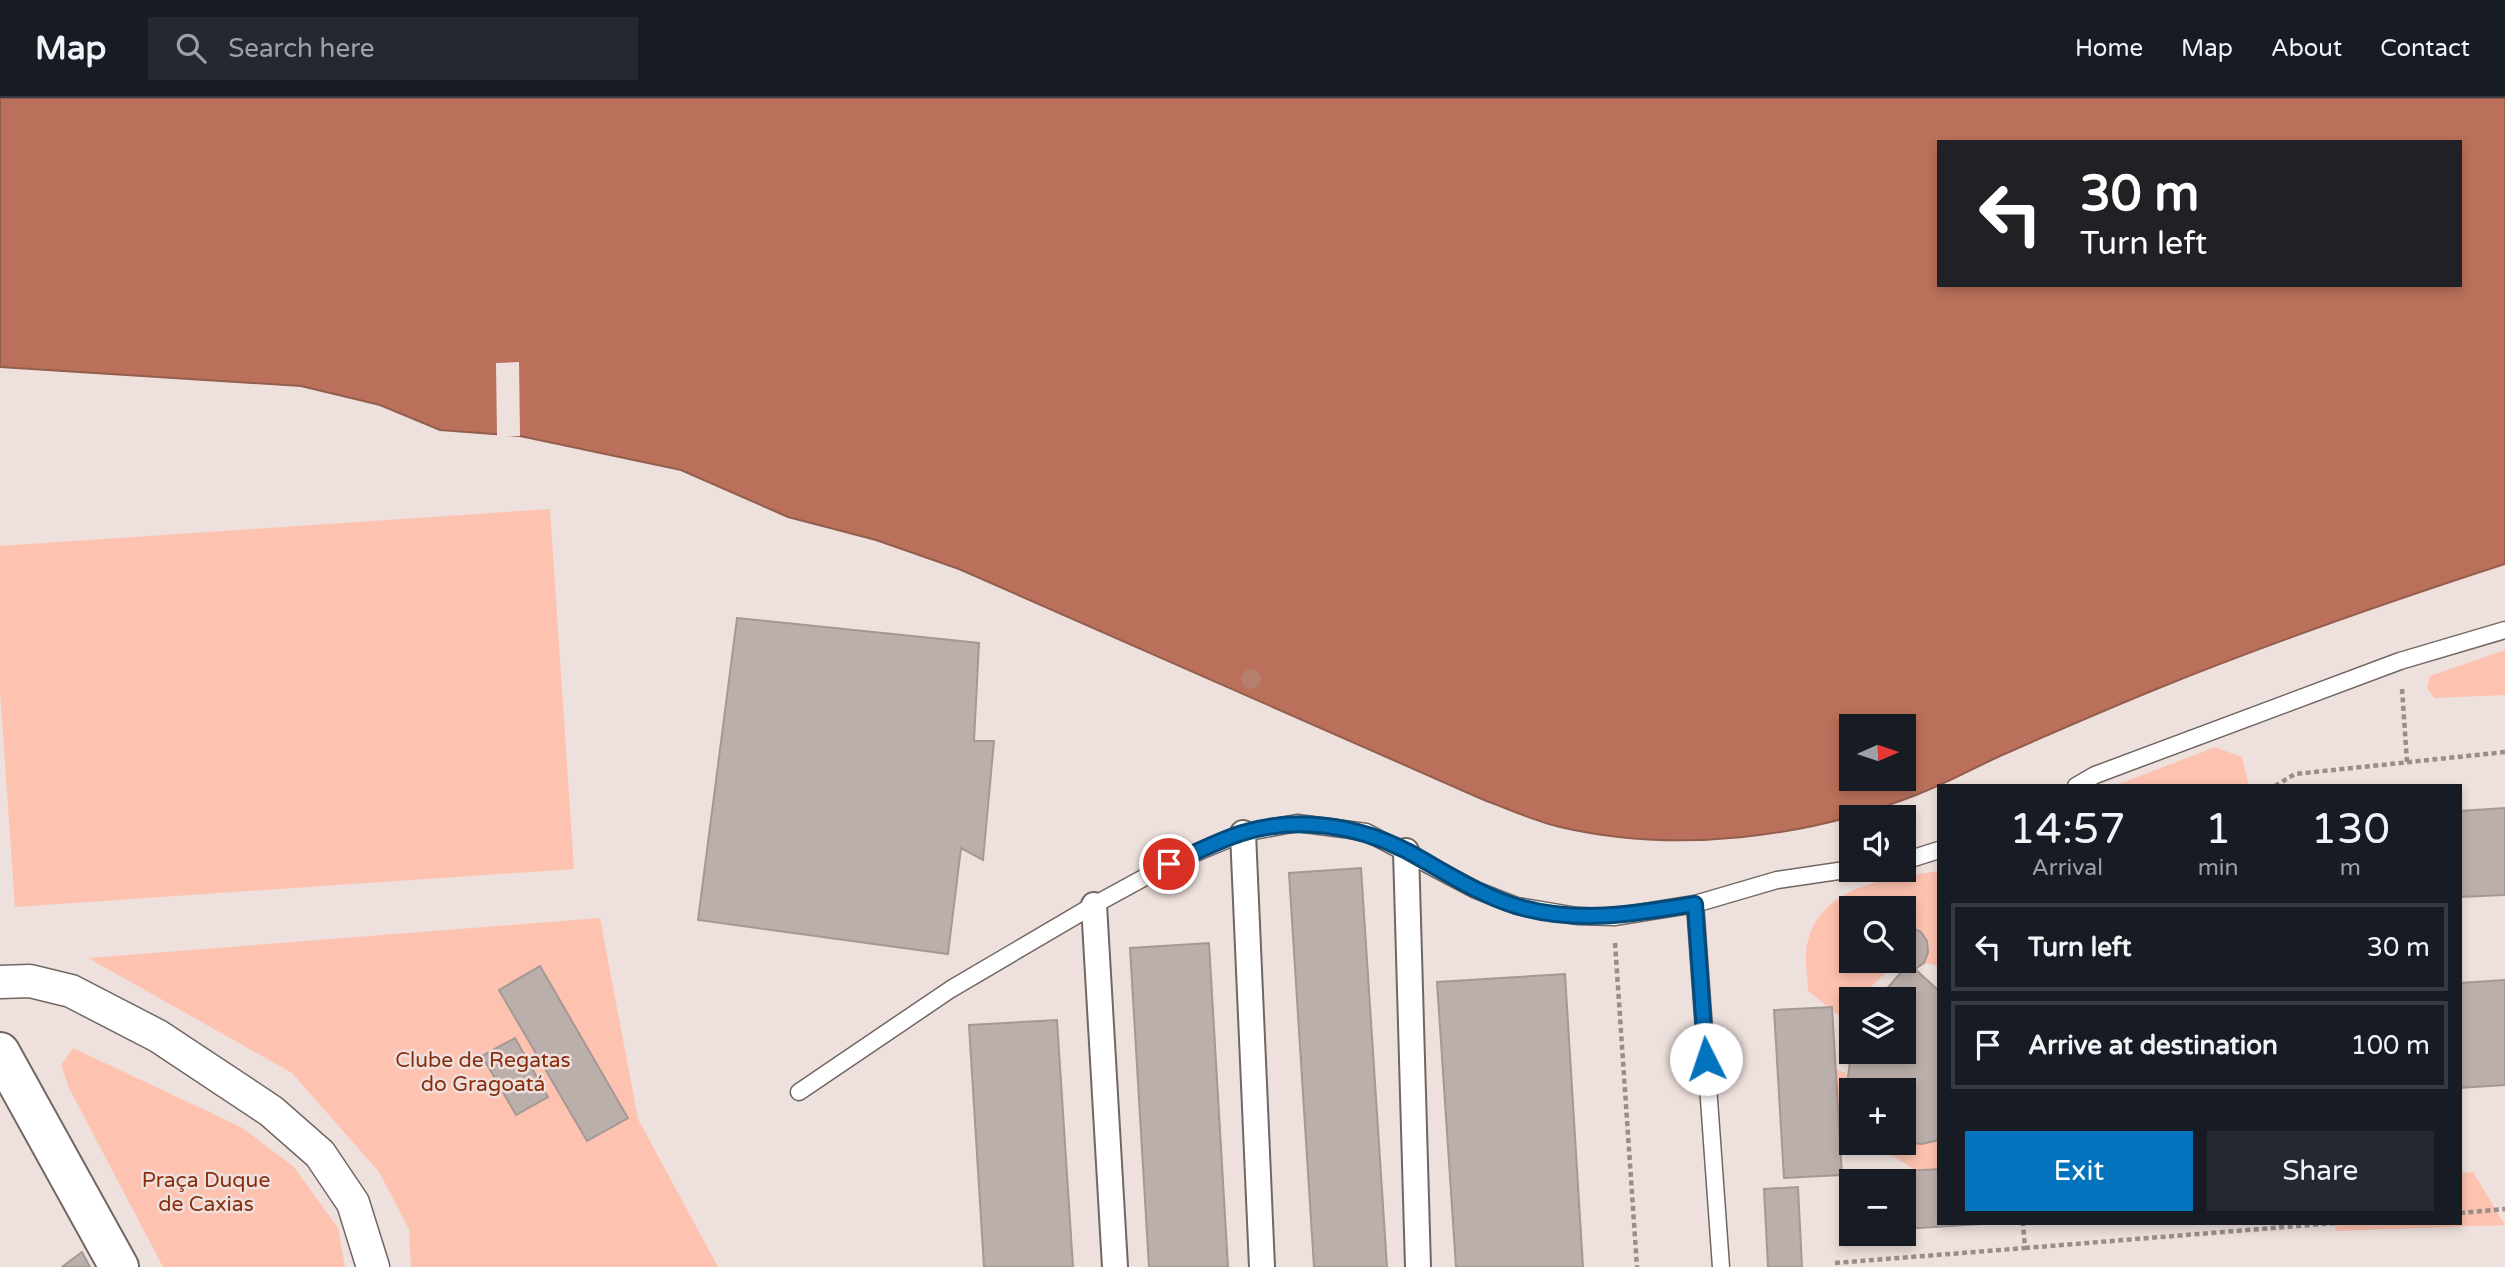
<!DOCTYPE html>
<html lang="en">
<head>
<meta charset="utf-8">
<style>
	body { margin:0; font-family:"Varela Round",sans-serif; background:#242831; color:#f1f3f6; height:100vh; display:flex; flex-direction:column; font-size:26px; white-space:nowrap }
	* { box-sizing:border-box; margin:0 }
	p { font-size:23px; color:#9ea1a6 }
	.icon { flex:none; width:38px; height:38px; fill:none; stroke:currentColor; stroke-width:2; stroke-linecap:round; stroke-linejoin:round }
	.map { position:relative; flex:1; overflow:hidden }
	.drawer { position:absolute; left:1937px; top:686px; width:525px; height:441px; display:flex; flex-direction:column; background:#171b24; border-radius:0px; box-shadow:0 4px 10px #0003 }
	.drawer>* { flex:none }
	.guide { position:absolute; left:1937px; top:42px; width:525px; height:147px; border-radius:0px; box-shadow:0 4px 10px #0003; background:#202124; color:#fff; overflow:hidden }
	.needle { width:46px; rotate:87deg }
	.buttons { position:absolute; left:1839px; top:616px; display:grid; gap:14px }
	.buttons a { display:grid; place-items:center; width:77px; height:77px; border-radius:0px; background:#171b24; box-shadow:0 4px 10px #0003; font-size:35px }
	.pin { position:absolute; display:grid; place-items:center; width:60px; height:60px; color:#fff; margin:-30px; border:4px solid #fff; border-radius:50%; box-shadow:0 2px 7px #0007 }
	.me { position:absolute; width:77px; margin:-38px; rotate:356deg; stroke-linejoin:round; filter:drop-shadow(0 0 5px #0008) }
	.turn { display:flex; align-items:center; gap:24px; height:147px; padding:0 28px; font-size:32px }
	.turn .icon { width:91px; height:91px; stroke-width:2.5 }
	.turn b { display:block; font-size:49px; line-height:60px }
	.eta { display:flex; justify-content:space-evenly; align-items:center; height:119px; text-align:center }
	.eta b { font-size:42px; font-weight:600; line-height:49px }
	.primary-button { display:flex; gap:14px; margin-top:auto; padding:14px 28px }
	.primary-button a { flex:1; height:80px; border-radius:0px; background:#0473be; color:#fff; font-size:28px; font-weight:600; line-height:80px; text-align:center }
	.primary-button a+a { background:#242831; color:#f1f3f6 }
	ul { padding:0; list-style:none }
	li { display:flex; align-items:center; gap:21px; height:88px; margin:0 14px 10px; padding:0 14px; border:4px solid #363941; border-radius:0px }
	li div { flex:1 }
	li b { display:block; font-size:26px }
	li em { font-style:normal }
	header { display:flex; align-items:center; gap:42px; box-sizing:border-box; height:98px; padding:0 35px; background:#171b24; border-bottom:2px solid #363941 }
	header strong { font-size:33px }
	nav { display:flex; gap:38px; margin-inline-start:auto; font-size:24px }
	.search { width:490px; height:63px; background:#242831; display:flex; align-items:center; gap:18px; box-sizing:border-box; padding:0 24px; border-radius:0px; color:#9ea1a6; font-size:26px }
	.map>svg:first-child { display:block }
	.green { fill:#fec2b0 }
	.water { fill:#ba705a; stroke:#935e4e; stroke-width:2; fill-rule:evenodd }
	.pier { fill:#eee1dd }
	.building { fill:#bbafab; stroke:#a49894; stroke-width:2 }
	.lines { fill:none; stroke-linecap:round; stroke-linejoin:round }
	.service-casing { stroke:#716662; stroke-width:19 }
	.pedestrian-casing { stroke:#716662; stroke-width:28 }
	.minor-casing { stroke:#716662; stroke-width:35 }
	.secondary-casing { stroke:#716662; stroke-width:42 }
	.path { stroke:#978e8b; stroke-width:4.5; stroke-dasharray:5 3.5; stroke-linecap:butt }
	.service { stroke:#fff; stroke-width:16 }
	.pedestrian { stroke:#fff; stroke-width:24 }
	.minor { stroke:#fff; stroke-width:32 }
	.secondary { stroke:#fff; stroke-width:38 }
	.tree { fill:#b67f6c }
	.route-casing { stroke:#034b7c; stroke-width:18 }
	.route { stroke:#0473be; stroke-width:12 }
	.labels { text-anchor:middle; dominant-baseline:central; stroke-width:5; stroke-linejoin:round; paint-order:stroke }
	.park-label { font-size:21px; fill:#892f10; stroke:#eee1dd }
</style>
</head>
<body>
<header>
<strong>Map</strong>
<div class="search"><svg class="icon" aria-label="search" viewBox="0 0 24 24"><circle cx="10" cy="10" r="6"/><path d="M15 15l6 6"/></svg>Search here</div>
<nav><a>Home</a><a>Map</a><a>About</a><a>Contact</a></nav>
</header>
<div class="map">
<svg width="2505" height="1169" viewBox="0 0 2505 1169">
	<rect width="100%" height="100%" fill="#eee1dd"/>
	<!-- green -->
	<g class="green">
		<polygon points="550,411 574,771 15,809 0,593 0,448"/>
		<polygon points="2505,552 2505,597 2434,600 2427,590 2430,578"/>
		<polygon points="2215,649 2242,659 2249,688 2114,688"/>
		<path d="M1939 773V868L1924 865C1929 852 1929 845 1921 834L1904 830V810H1852V863H1890L1893 867 1859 901H1852L1851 909 1841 919 1808 893C1808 881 1805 867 1806 855 1813 787 1886 781 1939 773Z"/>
		<polygon points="600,820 638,1021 718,1169 411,1169 409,1131 379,1074 292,975 88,860"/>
		<polygon points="73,950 241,1029 294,1069 338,1130 345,1169 163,1169 69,990 61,967"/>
		<polygon points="1833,970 1846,975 1851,1000 1851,1033 1839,1025"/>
		<polygon points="1939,1042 1939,1071 1917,1073 1871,1045 1922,1046"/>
		<polygon points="2473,1074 2505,1127 2336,1133 2334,1125 2460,1125 2461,1075"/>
	</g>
	<!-- water -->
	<path class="water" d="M0 0H2505V466C2388 504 2273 544 2159 590 2105 612 2052 635 2000 658 1972 671 1945 686 1916 697 1806 740 1676 756 1560 729 1534 723 1509 711 1484 702L959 471 876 442 788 419 681 372 520 338 440 332 380 307 301 288 0 269ZM1939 44H2460V187H1939ZM1852 628H1904V681H1852Z"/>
	<!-- pier -->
	<polygon class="pier" points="519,264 520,338 497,338 496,265"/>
	<!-- building -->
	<g class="building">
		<polygon points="737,520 979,545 974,643 994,643 983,762 961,750 948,856 698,822"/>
		<polygon points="2505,710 2505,797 2460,799 2460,713"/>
		<polygon points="1361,770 1387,1169 1314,1169 1289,775"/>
		<polygon points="1911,829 1921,834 1927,843 1928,854 1924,865 1915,871 1939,893 1939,1042 1922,1046 1904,1044 1904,992 1852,992 1852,1000 1847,986 1852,948 1852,954 1904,954 1904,901 1878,901 1903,872 1890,863 1904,863 1904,830"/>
		<polygon points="1209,845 1228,1169 1149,1169 1130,850"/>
		<polygon points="540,868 628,1020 587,1043 499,892"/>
		<polygon points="1565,876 1583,1169 1456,1169 1437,884"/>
		<polygon points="2505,882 2505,987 2460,990 2460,885"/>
		<polygon points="1832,909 1842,1077 1784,1080 1774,912"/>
		<polygon points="1057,922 1073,1169 984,1169 969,927"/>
		<polygon points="515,940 548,999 516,1017 482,958"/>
		<polygon points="1939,1071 1939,1125 1997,1125 1904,1131 1904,1083 1852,1083 1852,1134 1847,1134 1845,1077"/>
		<polygon points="1798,1089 1802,1169 1768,1169 1764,1091"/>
		<polygon points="82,1154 90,1169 62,1169"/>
	</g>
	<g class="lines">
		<!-- service casing -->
		<g class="service-casing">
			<g id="service">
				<polyline points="2076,688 2095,677 2400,563 2505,532"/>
				<polyline points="1904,763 1939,752"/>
				<polyline points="1695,806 1721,1169"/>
				<polyline points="799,994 951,891 1094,807 1169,766 1243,735 1297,725 1366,734 1476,792 1517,808 1577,818 1614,819 1695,806 1777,782 1852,771"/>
			</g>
		</g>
		<!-- pedestrian casing -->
		<g class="pedestrian-casing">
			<g id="pedestrian">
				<polyline points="1243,735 1262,1169"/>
				<polyline points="1406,753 1418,1169"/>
				<polyline points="1094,807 1115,1169"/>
			</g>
		</g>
		<!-- minor casing -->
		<g class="minor-casing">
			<polyline id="minor" points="0,884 30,883 71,893 158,938 271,1013 320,1056 353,1105 373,1169"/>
		</g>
		<!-- secondary casing -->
		<g class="secondary-casing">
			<polyline id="secondary" points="0,954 119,1169"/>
		</g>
		<!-- path -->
		<g class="path">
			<polyline points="2402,591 2407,664"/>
			<polyline points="2275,688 2295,676 2505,654"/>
			<polyline points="1615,845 1637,1169"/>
			<polyline points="2460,1115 2505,1111"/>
			<polyline points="2025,1150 2335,1125"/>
			<polyline points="1835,1165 2025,1150 2023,1125"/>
		</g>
		<!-- service -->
		<use href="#service" class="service"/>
		<!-- pedestrian -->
		<use href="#pedestrian" class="pedestrian"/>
		<!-- minor -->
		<use href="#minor" class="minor"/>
		<!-- secondary -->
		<use href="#secondary" class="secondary"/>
	</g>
	<!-- trees -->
	<circle class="tree" cx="1251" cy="581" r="10"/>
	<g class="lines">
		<!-- route casing -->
		<g class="route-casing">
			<path id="route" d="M1169 766C1193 756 1217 743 1242 735 1297 718 1356 727 1407 753 1442 772 1477 796 1516 808 1576 826 1635 816 1695 806L1706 961"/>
		</g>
		<!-- route -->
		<use href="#route" class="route"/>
	</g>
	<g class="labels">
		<!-- park labels -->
		<g class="park-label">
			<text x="483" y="962">Clube de Regatas<tspan x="483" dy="24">do Gragoatá</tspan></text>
			<text x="206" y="1082">Praça Duque<tspan x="206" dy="24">de Caxias</tspan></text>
		</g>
	</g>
</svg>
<div class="buttons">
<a><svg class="needle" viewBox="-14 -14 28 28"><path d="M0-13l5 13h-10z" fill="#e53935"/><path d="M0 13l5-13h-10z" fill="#9ea1a6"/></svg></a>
<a><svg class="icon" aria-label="sound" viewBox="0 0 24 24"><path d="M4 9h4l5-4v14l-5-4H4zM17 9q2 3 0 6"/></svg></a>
<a><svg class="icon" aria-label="search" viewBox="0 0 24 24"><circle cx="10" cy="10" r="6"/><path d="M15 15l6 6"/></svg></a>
<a><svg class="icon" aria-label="layers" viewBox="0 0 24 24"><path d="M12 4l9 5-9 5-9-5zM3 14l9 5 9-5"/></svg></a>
<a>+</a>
<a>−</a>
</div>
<div class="pin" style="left:1169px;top:766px;background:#d93025"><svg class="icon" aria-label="arrive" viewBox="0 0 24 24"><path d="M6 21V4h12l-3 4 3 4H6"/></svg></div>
<svg class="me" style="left:1706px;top:961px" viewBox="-20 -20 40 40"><circle r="19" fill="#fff"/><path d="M0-13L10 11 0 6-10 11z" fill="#0473be"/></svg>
<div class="guide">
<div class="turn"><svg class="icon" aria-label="left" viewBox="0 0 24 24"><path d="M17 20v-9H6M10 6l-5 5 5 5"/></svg><div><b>30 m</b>Turn left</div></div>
</div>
<section class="drawer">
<div class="eta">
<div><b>14:57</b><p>Arrival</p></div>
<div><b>1</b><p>min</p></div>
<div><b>130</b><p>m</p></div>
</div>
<ul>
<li><svg class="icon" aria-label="left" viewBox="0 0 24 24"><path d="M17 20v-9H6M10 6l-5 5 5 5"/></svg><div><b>Turn left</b></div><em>30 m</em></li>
<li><svg class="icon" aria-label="arrive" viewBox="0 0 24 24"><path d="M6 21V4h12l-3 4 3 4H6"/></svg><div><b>Arrive at destination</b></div><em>100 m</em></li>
</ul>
<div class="primary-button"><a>Exit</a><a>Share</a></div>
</section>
</div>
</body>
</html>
